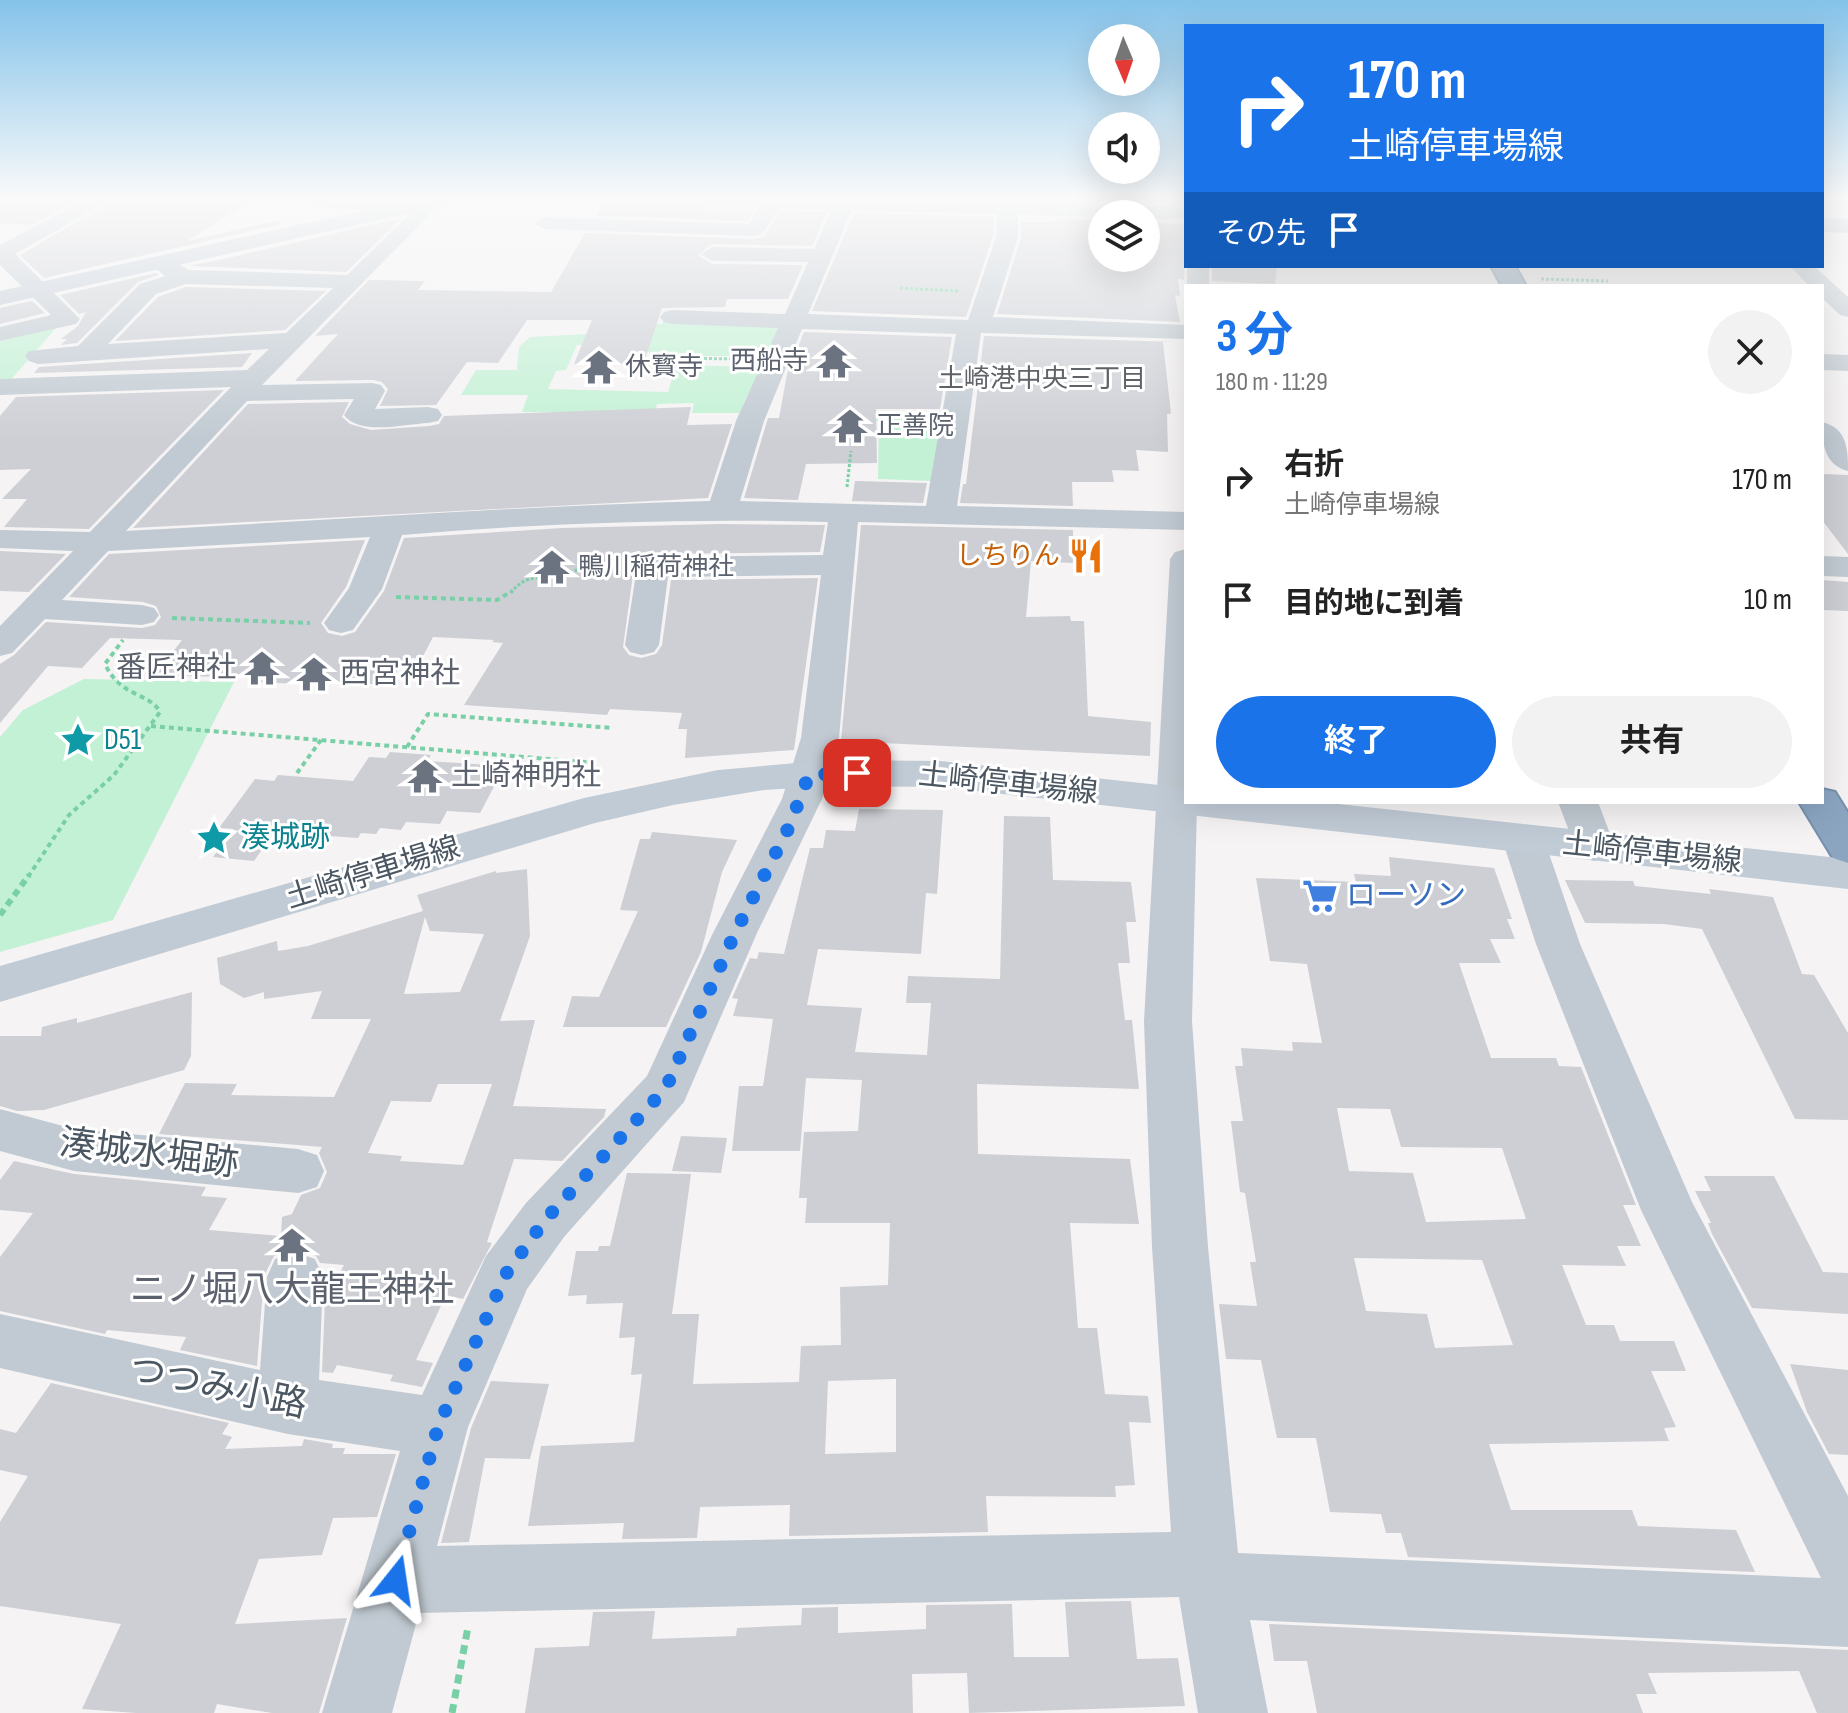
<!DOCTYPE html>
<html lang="ja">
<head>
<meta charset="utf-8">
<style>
	body { margin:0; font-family:"Sofia Sans Condensed","Noto Sans JP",sans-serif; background:#f2f2f2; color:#222; height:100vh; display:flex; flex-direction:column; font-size:30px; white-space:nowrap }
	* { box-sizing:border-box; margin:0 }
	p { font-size:26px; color:#767676 }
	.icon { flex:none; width:44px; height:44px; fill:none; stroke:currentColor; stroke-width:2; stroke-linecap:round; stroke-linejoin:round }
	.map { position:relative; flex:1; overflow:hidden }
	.drawer { position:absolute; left:1184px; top:284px; width:640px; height:520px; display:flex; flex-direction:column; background:#fff; border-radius:0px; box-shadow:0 8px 32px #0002 }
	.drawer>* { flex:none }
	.hud { position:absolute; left:1184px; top:24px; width:640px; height:244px; border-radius:0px; box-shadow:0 8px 32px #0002; background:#1a73e8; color:#fff; overflow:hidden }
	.needle { width:52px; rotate:178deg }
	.buttons { position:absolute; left:1088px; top:24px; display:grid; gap:16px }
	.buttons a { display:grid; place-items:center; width:72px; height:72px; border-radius:50%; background:#fff; box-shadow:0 8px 32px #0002; font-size:40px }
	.pin { position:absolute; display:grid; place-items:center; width:68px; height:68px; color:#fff; margin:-34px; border-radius:16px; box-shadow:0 4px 12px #0006 }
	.me { position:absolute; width:88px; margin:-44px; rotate:15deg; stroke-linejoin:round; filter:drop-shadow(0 0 6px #0008) }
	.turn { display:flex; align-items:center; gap:28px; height:168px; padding:0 32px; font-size:36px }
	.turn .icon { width:104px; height:104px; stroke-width:2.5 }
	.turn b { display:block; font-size:56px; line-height:68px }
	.then { display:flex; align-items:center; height:76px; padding:0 32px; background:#0003; gap:16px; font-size:30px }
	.round { display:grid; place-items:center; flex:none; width:84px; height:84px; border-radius:42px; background:#f2f2f2 }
	.summary { display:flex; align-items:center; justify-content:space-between; height:136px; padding:0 32px }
	h1 { font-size:48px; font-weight:700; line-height:60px; color:#1a73e8 }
	.cta { display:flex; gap:16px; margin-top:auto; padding:16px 32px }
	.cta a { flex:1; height:92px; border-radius:48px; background:#1a73e8; color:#fff; font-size:32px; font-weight:700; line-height:92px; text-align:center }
	.cta a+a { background:#f2f2f2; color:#222 }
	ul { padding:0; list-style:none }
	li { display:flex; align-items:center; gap:24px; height:120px; padding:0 32px }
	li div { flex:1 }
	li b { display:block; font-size:30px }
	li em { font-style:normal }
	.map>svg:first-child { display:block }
	.green { fill:#c3f1d5 }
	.building { fill:#cdcfd5; fill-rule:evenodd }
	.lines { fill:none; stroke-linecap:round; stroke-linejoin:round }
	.highway-casing { stroke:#7690ad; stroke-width:4 }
	.path-far3 { stroke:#7ad0a6; stroke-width:3; stroke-dasharray:3 2; stroke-linecap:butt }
	.path-far2 { stroke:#7ad0a6; stroke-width:4; stroke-dasharray:5 4; stroke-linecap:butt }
	.path-far1 { stroke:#7ad0a6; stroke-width:6; stroke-dasharray:7 5; stroke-linecap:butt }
	.path { stroke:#7ad0a6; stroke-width:7; stroke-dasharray:9 6; stroke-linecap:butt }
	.street { fill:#c1cad2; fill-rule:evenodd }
	.secondary { fill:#c1cbd6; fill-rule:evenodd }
	.primary { fill:#b3c2d1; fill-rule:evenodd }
	.highway { fill:#8ba5c1; fill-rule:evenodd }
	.route { stroke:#1a73e8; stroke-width:14; stroke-dasharray:0 25.2 }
	.labels { text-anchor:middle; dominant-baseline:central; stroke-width:6; stroke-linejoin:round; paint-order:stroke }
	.far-worship-label { font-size:26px; fill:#5b616d; stroke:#fff; text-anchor:start }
	.far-neighbourhood-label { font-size:26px; fill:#5f6368; stroke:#fff }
	.far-food-label { font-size:26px; fill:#c56008; stroke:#fff; text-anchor:end }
	.worship-label { font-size:30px; fill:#5b616d; stroke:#fff; text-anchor:start }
	.culture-label { font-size:30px; fill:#0d838f; stroke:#fff; text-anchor:start }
	.street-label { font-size:30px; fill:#4a5661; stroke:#fff }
	.shop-label { font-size:30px; fill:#366cbe; stroke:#fff; text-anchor:start }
	.near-street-label { font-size:36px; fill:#4a5661; stroke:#fff }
	.near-worship-label { font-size:36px; fill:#5b616d; stroke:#fff }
</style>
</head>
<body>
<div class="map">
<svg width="1848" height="1713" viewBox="0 0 1848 1713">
	<rect width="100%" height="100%" fill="#f5f3f3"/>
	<!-- green -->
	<g class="green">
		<polygon points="663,320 785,324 770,356 655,356 641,347 653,324 662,324"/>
		<polygon points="56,328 7,384 0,384 0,337"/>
		<polygon points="645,331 639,344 577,345 566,370 556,371 548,389 668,392 676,365 768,367 746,397 740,413 692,413 694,403 657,404 655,412 522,412 528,395 461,395 476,370 517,370 519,347 530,337"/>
		<polygon points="835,413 945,414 933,481 878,479 879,421 847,420"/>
		<polygon points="84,679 234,682 113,920 0,952 0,737 23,710"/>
	</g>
	<!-- building -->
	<g class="building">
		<polygon points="0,200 78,200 32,225 0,223"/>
		<polygon points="114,200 253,200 187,241 279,220 281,224 44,278 20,255"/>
		<polygon points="604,201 702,204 710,209 754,210 747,221 596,216"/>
		<polygon points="781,211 827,212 812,246 712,244 698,255 712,264 803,265 788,299 727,299 725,307 662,308 643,365 574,364 592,320 527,320 498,363 467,362 436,405 380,406 388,389 382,382 373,380 295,381 338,334 315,336 369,280 425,281 418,290 551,292 585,233 755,239 764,236"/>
		<polygon points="854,213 994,217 993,236 966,317 812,311"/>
		<polygon points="402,218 346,272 188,266 228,258"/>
		<polygon points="1055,219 1102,220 1102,258 1146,258 1146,221 1186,225 1184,280 1178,279 1180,296 1175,295 1180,322 997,314 1021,238 1021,222 1055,222"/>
		<polygon points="1212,266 1277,266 1275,284 1212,281"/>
		<polygon points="156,273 159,275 138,282 77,343 61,345 67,339 61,339 78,326 86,312 79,314 60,295"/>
		<polygon points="186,287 326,291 285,330 115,341 158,297"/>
		<polygon points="32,301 45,313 0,324 0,308"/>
		<polygon points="804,332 952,337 940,409 876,409 877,463 806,464 798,500 744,498 768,418 779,418 787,374"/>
		<polygon points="984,336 1178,342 1163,342 1171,414 1167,414 1168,452 1136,450 1139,471 1112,470 1114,482 1072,482 1073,506 960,503 963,484 966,484"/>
		<polygon points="252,353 242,367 34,373 39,367"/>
		<polygon points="224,390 89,529 4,527 27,499 2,499 31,469 0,470 0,416 16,397"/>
		<polygon points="349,402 342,417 350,424 371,430 429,426 439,424 444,416 691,407 687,425 732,424 708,498 133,528 248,404"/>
		<polygon points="1822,474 1848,475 1848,554 1822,520"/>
		<polygon points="855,481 927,483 923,503 852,501"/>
		<polygon points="721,524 825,525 820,552 653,554 641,557 634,567 623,647 629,655 641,658 656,654 662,645 671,580 818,578 794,750 685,758 687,729 678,729 682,713 610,709 607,715 464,705 503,643 492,642 494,640 433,637 422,658 404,658 390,684 299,684 252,682 254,678 155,675 182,640 110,638 82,668 48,666 0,723 0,664 14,655 46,622 142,628 155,625 161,617 156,606 143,602 69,597 109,554 365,540 346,587 321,623 328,633 342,636 355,632 384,591 404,538 562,528"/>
		<polygon points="861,525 1073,530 1073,563 1031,561 1026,617 1070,616 1071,621 1084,621 1088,716 1151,722 1150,756 841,741"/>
		<polygon points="0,551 66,554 29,592 0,591"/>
		<polygon points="1822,580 1848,582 1848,611 1822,610"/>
		<polygon points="390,752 431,755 427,761 505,766 480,813 447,811 440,824 406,822 401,830 380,828 376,834 361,833 358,838 274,832 254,861 213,857 234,829 219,828 255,779 274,781 278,775 353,781 369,757 386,758"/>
		<path d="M859 809 943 810 937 894 926 893 921 954 818 949 807 1005 862 1008 855 1052 927 1055 931 1003H906L908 976 1000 979 1004 816 1050 817 1053 880 1131 882 1136 922H1126L1130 963H1118L1125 1020H1132L1139 1089 977 1084 978 1154 1130 1159 1139 1224 1070 1223 1078 1328H1097L1105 1394 1148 1396 1151 1423 1129 1422 1135 1485 1115 1486 1116 1497 986 1496 988 1532 789 1536 790 1505 700 1507 697 1538 622 1539 624 1523 528 1526 541 1446 634 1442 642 1374 631 1375 635 1337 619 1338 623 1303 586 1304 587 1295 568 1296 576 1251H598L599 1246H610L627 1173 691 1174 672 1314H699L693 1384 799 1382 801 1346 841 1345 840 1287 888 1285 890 1223H805L807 1198H799L804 1132 858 1131 862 1080 806 1078 800 1151H732L739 1086H763L773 1019 733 1016 738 999 732 998 750 958 757 959 759 952 784 954 810 848H823L826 830 855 831ZM896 1379V1452L825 1454 828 1381Z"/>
		<polygon points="652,832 737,840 722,872 701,952 666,1027 563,1027 572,996 599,997 638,911 620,910 640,839 650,839"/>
		<path d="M1389 857 1494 868 1512 919H1507L1515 939H1490L1501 963H1459L1491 1058H1556L1559 1066 1581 1067 1636 1205H1623L1641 1246H1617L1626 1266 1562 1265 1586 1325H1614L1620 1341H1674L1686 1371H1651L1676 1427 1664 1428 1669 1441 1489 1444 1511 1510H1632L1638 1526 1736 1530 1755 1572 1408 1557 1401 1533H1386L1381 1514 1330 1512 1316 1438H1277L1261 1360 1226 1359 1219 1304 1257 1306 1250 1262H1256L1245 1193 1240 1192 1231 1121H1243L1235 1066H1243L1241 1048 1293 1051 1292 1042 1322 1043 1307 964 1270 961 1256 878 1356 882 1354 874 1391 876ZM1337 1108 1390 1109 1401 1147 1502 1148 1526 1219 1426 1222 1413 1173 1349 1171ZM1354 1258 1482 1260 1513 1345 1435 1348 1427 1314 1366 1311Z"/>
		<path d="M527 869 530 936 500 1021 535 1020 513 1106 606 1109 604 1117 562 1161 514 1159 487 1242 492 1243 463 1299 446 1295 416 1360 433 1363 422 1387 390 1381 393 1375 337 1365 333 1373 322 1372 325 1300 344 1265 320 1263 316 1256 296 1249 274 1256 264 1276 257 1366 180 1350 186 1337 107 1330 105 1334 0 1311V1257L33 1213 0 1210V1180L14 1161 74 1174 206 1187 201 1196 227 1198 209 1230 281 1236 282 1217 292 1214 301 1195 320 1188 327 1172 319 1153 322 1147 159 1134 185 1083 237 1084 231 1095 334 1097 371 1019H311L322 991 264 999V992L244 998 220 984 217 958 277 941 278 951 308 946 423 911 417 895 496 871V873ZM425 917 430 931 484 934 460 992 404 994ZM438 1084H492L463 1165 400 1161 402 1156 368 1153 391 1101 431 1102Z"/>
		<polygon points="1565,880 1633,881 1635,886 1711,894 1709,889 1773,897 1802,974 1814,975 1848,1033 1848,1120 1795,1119 1702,929 1664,924 1585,923"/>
		<polygon points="192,992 191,1056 184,1070 44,1110 17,1111 0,1106 0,1036 41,1036 42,1027 77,1018 77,1023"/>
		<polygon points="681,1136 727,1138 721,1173 672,1171"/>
		<polygon points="1704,1176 1774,1176 1823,1272 1848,1273 1848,1314 1752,1308 1712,1234 1708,1223 1711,1223 1695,1191 1711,1191"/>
		<polygon points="1790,1364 1848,1370 1848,1455 1829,1454 1807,1412"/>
		<polygon points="491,1381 549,1384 530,1459 485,1458 469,1542 441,1543 471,1428"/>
		<polygon points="51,1383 229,1423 222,1434 232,1437 225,1449 302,1446 304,1439 333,1444 332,1448 345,1448 343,1454 396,1454 377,1517 333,1518 322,1555 259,1559 235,1624 347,1618 319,1713 272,1713 217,1704 214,1713 136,1713 82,1709 121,1624 0,1606 0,1522 28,1476 0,1470 0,1429 16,1433"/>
		<polygon points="1131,1601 1137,1659 1178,1658 1185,1706 969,1713 967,1673 912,1674 913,1713 525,1713 535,1648 589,1646 593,1612 655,1611 652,1639 736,1636 737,1628 801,1625 802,1608 838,1607 838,1633 926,1629 926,1605 1012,1604 1014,1657 1069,1657 1065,1602"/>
		<polygon points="1269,1624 1848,1650 1848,1713 1817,1713 1799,1671 1648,1673 1657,1694 1636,1694 1643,1713 1317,1713 1307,1661 1274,1661"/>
	</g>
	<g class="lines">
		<!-- highway casing -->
		<g class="highway-casing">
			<g id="highway">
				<polygon points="1491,266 1515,266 1526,286 1502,286"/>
				<polygon points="1822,789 1835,792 1848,813 1848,863 1833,858 1799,802 1822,802"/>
			</g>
		</g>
		<!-- path-far3 -->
		<g class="path-far3">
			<polyline points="1541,279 1608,281"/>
			<polyline points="900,288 959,291"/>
			<polyline points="659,358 745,359"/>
			<polyline points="847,487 851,451"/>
			<path d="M511 593C531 565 557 587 579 568H620"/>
		</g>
		<!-- path-far2 -->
		<g class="path-far2">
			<polyline points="396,597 497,600 512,591"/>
			<polyline points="172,618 310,623"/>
			<polyline points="151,726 596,763"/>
			<polyline points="407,747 428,714 613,728"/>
			<polyline points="297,773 321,740"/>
			<path d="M28 877 69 815 114 775 160 712C149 692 121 698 105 664L123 640"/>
		</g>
		<!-- path-far1 -->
		<polyline class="path-far1" points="0,915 29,875"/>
		<!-- path -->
		<polyline class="path" points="452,1713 468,1627"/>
		<!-- street -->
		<g class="street">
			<polygon points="85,200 111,200 15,254 80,319 76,324 0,341 0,327 51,315 0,265 0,245"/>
			<path d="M302 200H444L262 385 372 383 381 385 385 391 375 409 428 407 438 409 442 415 438 421 428 423C406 424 359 436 344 415L354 399 247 401 126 531C321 521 515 506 710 501L736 421 778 328 672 324 664 322 660 317 664 312 672 310 785 314 808 262 712 261 701 254 712 247 814 249 836 200H856L808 314 968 320 996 237 998 200H1018V237L993 317 1186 325V339L981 333 957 506 1186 512V530L858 522 839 738 822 799 757 933 684 1102 564 1237 527 1289 468 1427 437 1546 1171 1532 1152 1247 1144 1021 1170 559 1175 552 1186 549V802H1197L1192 1021 1208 1247 1238 1553 1821 1578 1641 1210 1536 944 1502 839 1508 829 1523 825 1538 829 1544 839 1580 944 1692 1202 1848 1496V1647L1250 1620 1268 1713H1198L1179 1597 419 1613 392 1713H322L400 1451 288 1434 0 1368V1314L260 1370 267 1277 275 1259 295 1252 315 1259 323 1277 319 1380 422 1395 486 1256 526 1203 647 1076 713 933 782 799 801 738 821 575 668 577 659 645 654 652 642 655 630 652 625 645 637 567 642 560 653 557 823 555 828 522C685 518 544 523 402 535L382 589 353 630 341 633 329 630 324 623 349 588 370 537 108 551 62 600 142 605 154 608 159 615 154 622 142 625 45 619 12 653 0 656V626L73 551 0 548V530L90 532 231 387 0 395V379L247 370 269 349 38 364 29 361 25 356 29 351 78 346 140 284 165 276 150 264 153 259H169L189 270 347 275 413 211 379 212 312 206ZM186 284 333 288 286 333 108 344 156 294ZM802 329 956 334 926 506 740 501 764 421Z"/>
			<polygon points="764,200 783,202 762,234 755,236 544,229 534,223 544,217 749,224"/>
			<rect x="1187" y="266" width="22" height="20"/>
			<polygon points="1790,266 1814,266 1848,297 1848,317 1840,315 1822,298 1822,286 1809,286"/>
			<polygon points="1822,354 1848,355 1848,371 1822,370"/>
			<path d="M1822 422C1847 428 1848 449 1848 471 1824 465 1822 443 1822 422Z"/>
			<polygon points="1822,556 1848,557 1848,577 1822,576"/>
			<polygon points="1558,802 1598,802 1615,847 1609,857 1594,861 1579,857"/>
			<polygon points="0,1109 74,1129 298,1149 317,1155 324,1171 317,1187 298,1193 74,1171 0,1151"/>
		</g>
		<!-- secondary -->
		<g class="secondary">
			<polygon points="411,200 451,200 441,206 0,305 0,291"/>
			<polygon points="700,200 958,200 1186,207 1186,219 1146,218 1146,214 1102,214 1102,217 710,206"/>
			<polygon points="830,760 941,761 1186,788 1186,802 1320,802 1848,859 1848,889 941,787 830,786 764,790 673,805 595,823 0,1002 0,966 584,798 718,770"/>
		</g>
		<!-- primary -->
		<polygon class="primary" points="1822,218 1848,219 1848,233 1822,232"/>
		<!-- highway -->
		<use href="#highway" class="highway"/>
	</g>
	<!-- sky -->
	<linearGradient id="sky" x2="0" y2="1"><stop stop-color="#85c3ea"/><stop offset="0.45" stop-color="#fafafa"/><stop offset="1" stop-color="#fafafa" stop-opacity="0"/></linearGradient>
	<rect width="1848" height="440" fill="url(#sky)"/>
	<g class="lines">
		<!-- route -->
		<polyline class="route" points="396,1580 438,1427 506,1274 545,1220 666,1088 735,933 789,827 809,775 857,773"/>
	</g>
	<!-- icons -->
	<defs>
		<g id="temple-bare" transform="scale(2.76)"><path d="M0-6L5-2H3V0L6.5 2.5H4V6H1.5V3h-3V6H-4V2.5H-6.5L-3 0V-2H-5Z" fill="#6b7280" stroke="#fff" stroke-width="2.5" paint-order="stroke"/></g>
		<g id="restaurant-bare" transform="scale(2.76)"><path d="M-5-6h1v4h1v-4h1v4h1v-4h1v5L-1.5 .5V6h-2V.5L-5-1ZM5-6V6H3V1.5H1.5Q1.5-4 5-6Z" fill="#e8710a" stroke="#fff" stroke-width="2.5" paint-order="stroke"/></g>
		<g id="sight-bare" transform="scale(2.76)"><path d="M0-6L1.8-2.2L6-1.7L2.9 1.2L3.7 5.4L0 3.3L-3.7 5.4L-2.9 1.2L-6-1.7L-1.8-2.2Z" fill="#0f9aa8" stroke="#fff" stroke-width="2.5" paint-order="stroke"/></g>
		<g id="supermarket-bare" transform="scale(2.76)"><path d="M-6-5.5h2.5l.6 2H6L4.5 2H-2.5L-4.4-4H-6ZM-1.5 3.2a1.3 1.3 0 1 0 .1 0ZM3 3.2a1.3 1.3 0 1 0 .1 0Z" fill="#3f7fe0" stroke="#fff" stroke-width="2.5" paint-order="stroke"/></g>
	</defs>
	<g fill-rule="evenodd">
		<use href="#temple-bare" x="834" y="361"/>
		<use href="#temple-bare" x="599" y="367"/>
		<use href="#temple-bare" x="850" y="426"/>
		<use href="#restaurant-bare" x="1086" y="556"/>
		<use href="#temple-bare" x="552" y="567"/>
		<use href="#temple-bare" x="262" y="668"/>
		<use href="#temple-bare" x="314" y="674"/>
		<use href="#sight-bare" x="78" y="740"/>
		<use href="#temple-bare" x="425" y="776"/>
		<use href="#sight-bare" x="214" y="838"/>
		<use href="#supermarket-bare" x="1320" y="896"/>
		<use href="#temple-bare" x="292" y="1245"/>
	</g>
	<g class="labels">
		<!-- far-worship labels -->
		<g class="far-worship-label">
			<text x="808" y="361" text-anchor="end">西船寺</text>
			<text x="625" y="367">休寳寺</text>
			<text x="876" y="426">正善院</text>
			<text x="578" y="567">鴨川稲荷神社</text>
		</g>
		<!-- far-neighbourhood labels -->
		<g class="far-neighbourhood-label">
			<text x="1042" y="379">土崎港中央三丁目</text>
		</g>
		<!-- far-food labels -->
		<g class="far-food-label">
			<text x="1060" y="556">しちりん</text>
		</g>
		<!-- worship labels -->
		<g class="worship-label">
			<text x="236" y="668" text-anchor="end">番匠神社</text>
			<text x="340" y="674">西宮神社</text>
			<text x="451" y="776">土崎神明社</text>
		</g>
		<!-- culture labels -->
		<g class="culture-label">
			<text x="104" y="740">D51</text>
			<text x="240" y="838">湊城跡</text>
		</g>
		<!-- street labels -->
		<g class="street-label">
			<text transform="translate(1008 784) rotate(6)">土崎停車場線</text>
			<text transform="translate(1652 853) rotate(6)">土崎停車場線</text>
			<text transform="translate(373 873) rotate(-17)">土崎停車場線</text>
		</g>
		<!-- shop labels -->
		<g class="shop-label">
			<text x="1346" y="896">ローソン</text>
		</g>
		<!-- near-street labels -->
		<g class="near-street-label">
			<text transform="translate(149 1154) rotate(7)">湊城水堀跡</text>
			<text transform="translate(218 1388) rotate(12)">つつみ小路</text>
		</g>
		<!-- near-worship labels -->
		<g class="near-worship-label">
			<text x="292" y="1290">ニノ堀八大龍王神社</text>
		</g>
	</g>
</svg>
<div class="buttons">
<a><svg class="needle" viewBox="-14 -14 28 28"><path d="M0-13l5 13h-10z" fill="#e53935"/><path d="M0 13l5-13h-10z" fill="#767676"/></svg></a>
<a><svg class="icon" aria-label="sound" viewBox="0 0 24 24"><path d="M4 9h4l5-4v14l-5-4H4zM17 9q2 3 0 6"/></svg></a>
<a><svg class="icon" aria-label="layers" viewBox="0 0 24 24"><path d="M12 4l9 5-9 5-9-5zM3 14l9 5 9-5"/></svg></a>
</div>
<div class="pin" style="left:857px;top:773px;background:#d93025"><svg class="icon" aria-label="arrive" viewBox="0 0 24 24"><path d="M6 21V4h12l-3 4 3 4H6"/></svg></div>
<svg class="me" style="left:396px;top:1580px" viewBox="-20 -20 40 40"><path d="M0-17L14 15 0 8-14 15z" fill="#1a73e8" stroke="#fff" stroke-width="4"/></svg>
<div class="hud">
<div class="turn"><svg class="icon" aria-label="right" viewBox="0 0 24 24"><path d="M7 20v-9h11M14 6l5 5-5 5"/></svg><div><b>170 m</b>土崎停車場線</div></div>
<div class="then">その先<svg class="icon" aria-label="arrive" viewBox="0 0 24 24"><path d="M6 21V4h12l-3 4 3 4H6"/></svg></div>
</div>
<section class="drawer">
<div class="summary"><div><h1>3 分</h1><p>180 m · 11:29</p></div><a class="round"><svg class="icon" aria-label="close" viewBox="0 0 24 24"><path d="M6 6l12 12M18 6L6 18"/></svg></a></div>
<ul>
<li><svg class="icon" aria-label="right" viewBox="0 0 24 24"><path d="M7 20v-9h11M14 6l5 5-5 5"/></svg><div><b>右折</b><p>土崎停車場線</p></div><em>170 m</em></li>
<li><svg class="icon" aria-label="arrive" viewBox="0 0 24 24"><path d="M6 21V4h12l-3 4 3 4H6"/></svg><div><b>目的地に到着</b></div><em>10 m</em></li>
</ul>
<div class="cta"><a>終了</a><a>共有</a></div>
</section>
</div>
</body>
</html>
